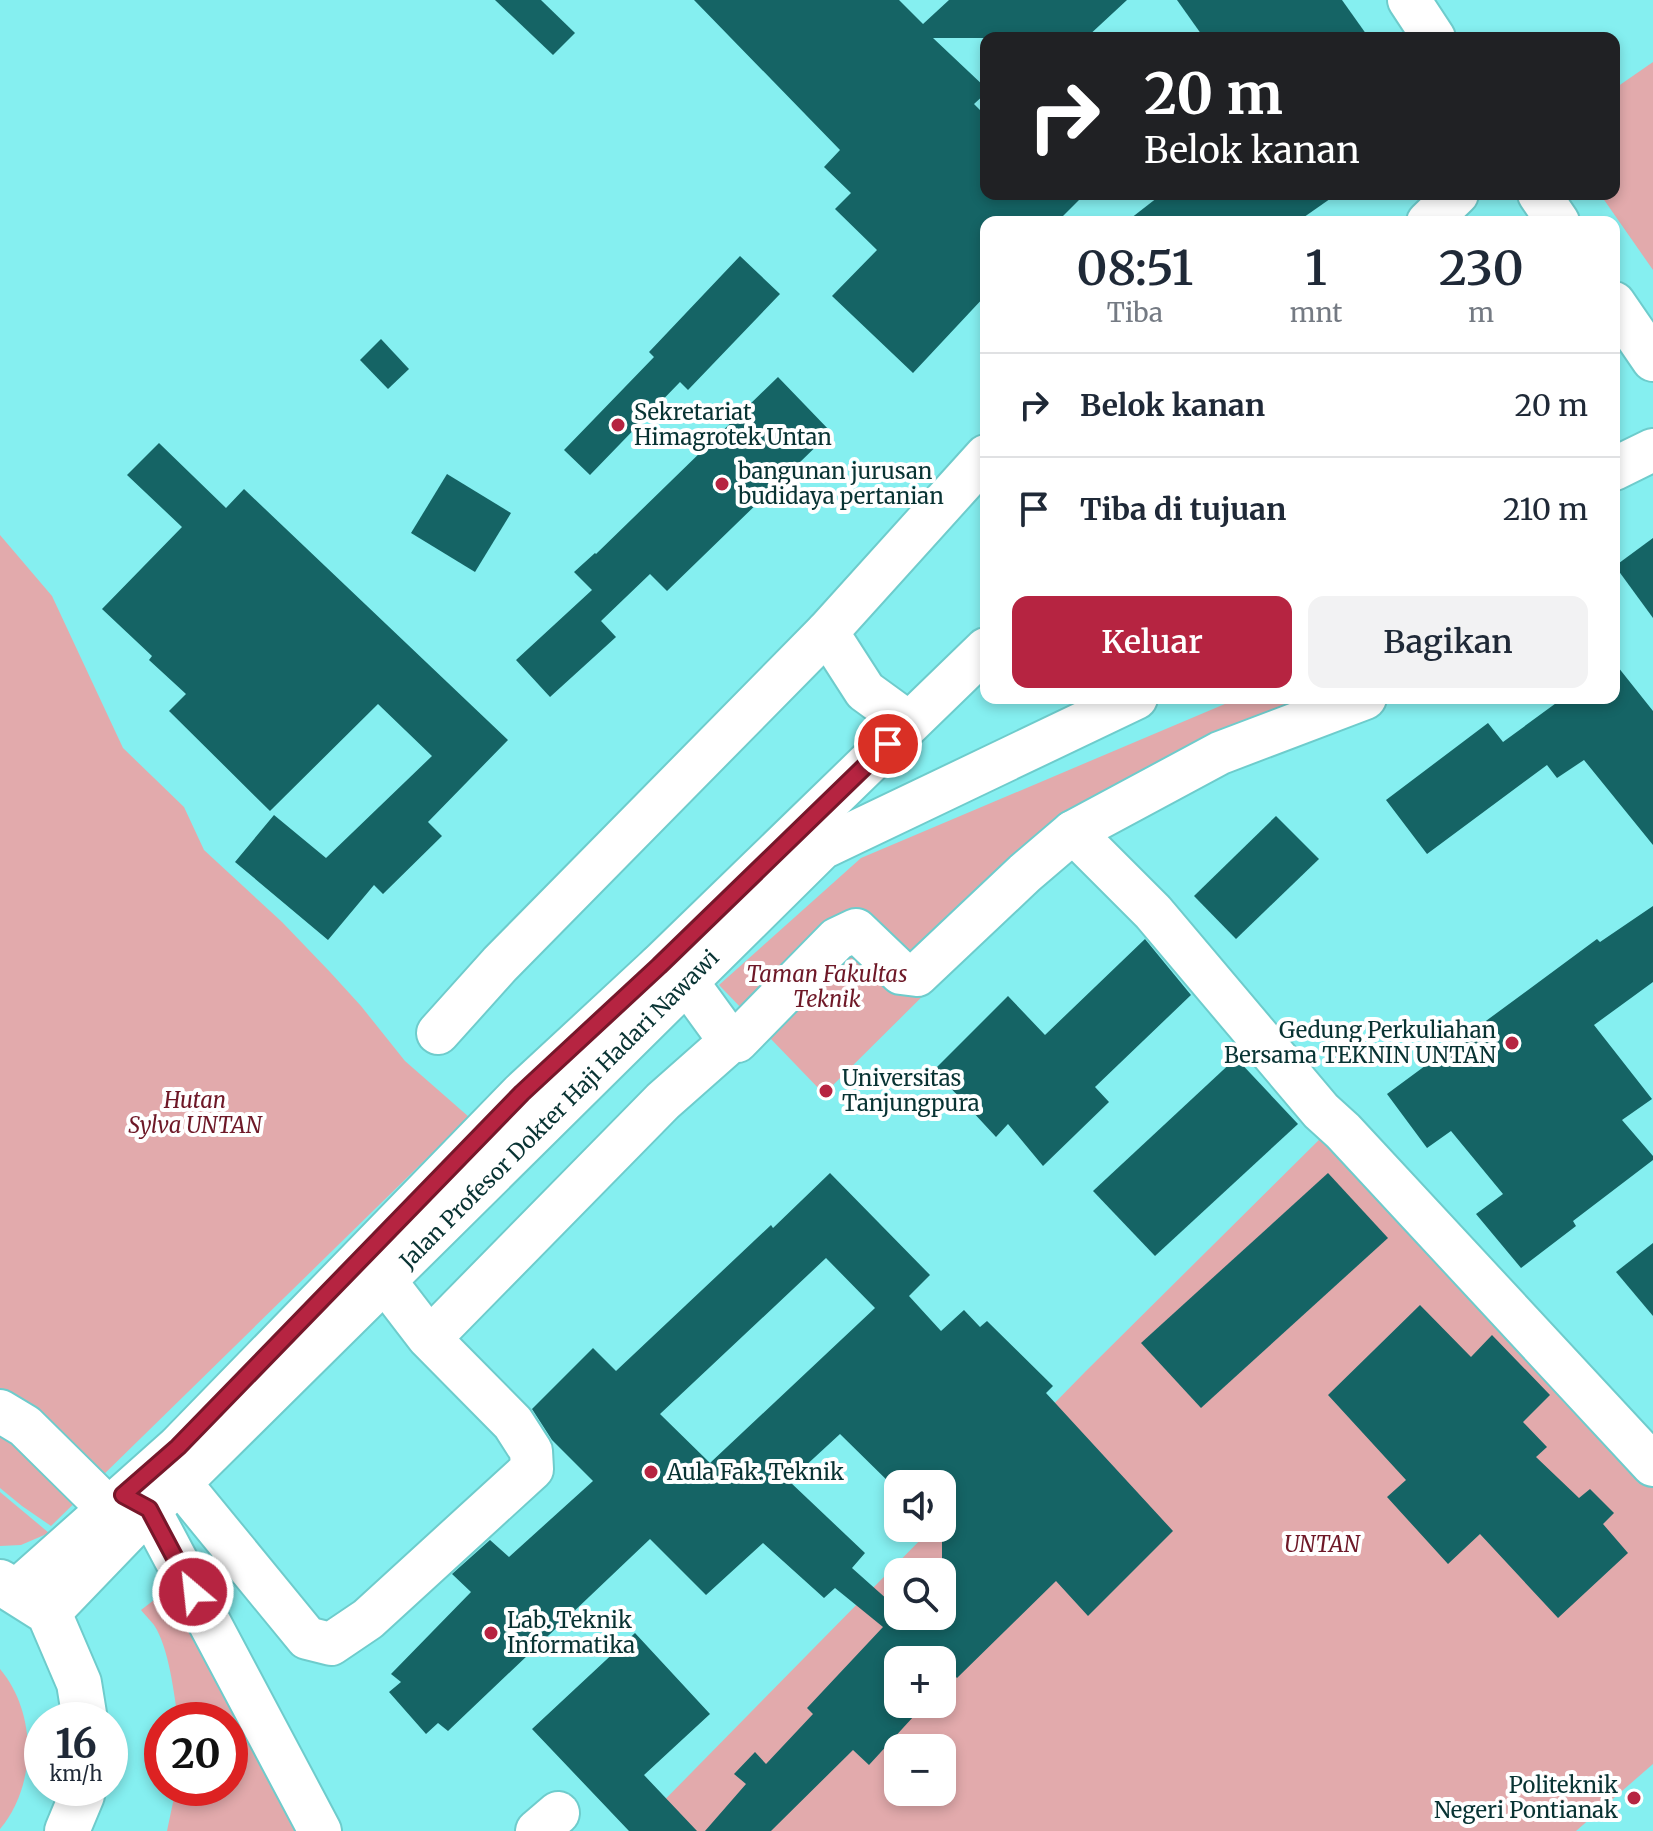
<!DOCTYPE html>
<html lang="id">
<head>
<meta charset="utf-8">
<style>
	body { margin:0; font-family:Merriweather,serif; background:#f2f2f3; color:#1f2937; height:100vh; display:flex; flex-direction:column; font-size:30px; white-space:nowrap }
	* { box-sizing:border-box; margin:0 }
	p { font-size:26px; color:#747a83 }
	.icon { flex:none; width:44px; height:44px; fill:none; stroke:currentColor; stroke-width:2; stroke-linecap:round; stroke-linejoin:round }
	.map { position:relative; flex:1; overflow:hidden }
	.side { position:absolute; left:980px; top:216px; width:640px; height:488px; display:flex; flex-direction:column; background:#fff; border-radius:16px; box-shadow:0 4px 12px #0003 }
	.side>* { flex:none }
	.banner { position:absolute; left:980px; top:32px; width:640px; height:168px; border-radius:16px; box-shadow:0 4px 12px #0003; background:#202124; color:#fff; overflow:hidden }
	.fabs { position:absolute; left:884px; top:1470px; display:grid; gap:16px }
	.fabs a { display:grid; place-items:center; width:72px; height:72px; border-radius:16px; background:#fff; box-shadow:0 4px 12px #0003; font-size:40px }
	.speed { position:absolute; left:24px; top:1702px; display:flex; gap:16px; font-size:40px; font-weight:700; text-align:center }
	.speed>* { display:grid; place-content:center; width:104px; height:104px; border-radius:50%; background:#fff; box-shadow:0 4px 12px #0003; line-height:1 }
	.speed small { font-size:20px; font-weight:400 }
	.speed .limit { border:12px solid #d22; background:#fff; color:#111 }
	.pin { position:absolute; display:grid; place-items:center; width:68px; height:68px; color:#fff; margin:-34px; border:4px solid #fff; border-radius:50%; box-shadow:0 2px 8px #0007 }
	.me { position:absolute; width:88px; margin:-44px; rotate:332deg; stroke-linejoin:round; filter:drop-shadow(0 0 6px #0008) }
	.turn { display:flex; align-items:center; gap:28px; height:168px; padding:0 32px; font-size:36px }
	.turn .icon { width:104px; height:104px; stroke-width:2.5 }
	.turn b { display:block; font-size:56px; line-height:68px }
	.eta { display:flex; justify-content:space-evenly; align-items:center; height:136px; text-align:center }
	.eta b { font-size:48px; font-weight:600; line-height:56px }
	.button { display:flex; gap:16px; margin-top:auto; padding:16px 32px }
	.button a { flex:1; height:92px; border-radius:16px; background:#b62441; color:#fff; font-size:32px; font-weight:600; line-height:92px; text-align:center }
	.button a+a { background:#f2f2f3; color:#1f2937 }
	ul { padding:0; list-style:none }
	li { display:flex; align-items:center; gap:24px; height:104px; padding:0 32px; border-top:2px solid #e0e1e3 }
	li div { flex:1 }
	li b { display:block; font-size:30px }
	li em { font-style:normal }
	.map>svg:first-child { display:block }
	.built { fill:#85eff0; fill-rule:evenodd }
	.green { fill:#e2aaac; fill-rule:evenodd }
	.building { fill:#156465; fill-rule:evenodd }
	.lines { fill:none; stroke-linecap:round; stroke-linejoin:round }
	.minor-casing { stroke:#6ecccc; stroke-width:46 }
	.highway-casing { stroke:#6ecccc; stroke-width:48 }
	.minor { stroke:#fff; stroke-width:42 }
	.highway { stroke:#fff; stroke-width:44 }
	.route-casing { stroke:#76172a; stroke-width:20 }
	.route { stroke:#b62441; stroke-width:14 }
	.poi-dot { fill:#b62441; stroke:#fff; stroke-width:3 }
	.labels { text-anchor:middle; dominant-baseline:central; stroke-width:8; stroke-linejoin:round; paint-order:stroke }
	.poi-label { font-size:22px; fill:#083333; stroke:#fff; text-anchor:start }
	.park-label { font-size:22px; font-style:italic; fill:#6e1827; stroke:#fff }
	.street-label { font-size:22px; fill:#083333; stroke:#fff }
</style>
</head>
<body>
<div class="map">
<svg width="1653" height="1831" viewBox="0 0 1653 1831">
	<rect width="100%" height="100%" fill="#9cfafa"/>
	<!-- built -->
	<path class="built" d="M0 0H1653V1831H0ZM986 38H1614V194H986ZM986 222H1614V698H986ZM898 1484H942V1528H898ZM898 1572H942V1616H898ZM898 1660H942V1704H898ZM42 1720H110V1788H42ZM162 1720H230V1788H162ZM898 1748H942V1792H898Z"/>
	<!-- green -->
	<g class="green">
		<polygon points="1653,62 1653,270 1600,194 1614,194 1614,89"/>
		<polygon points="0,535 52,596 123,748 184,807 204,850 282,922 330,972 361,1006 405,1061 469,1117 51,1526 22,1506 0,1488"/>
		<polygon points="1239,698 1326,698 1072,848 824,1094 719,985 861,858"/>
		<path d="M1332 1127 1653 1477V1764L1576 1831H634L932 1528H942V1518L1085 1372ZM898 1572H942V1616H898ZM898 1660H942V1704H898ZM898 1748H942V1792H898Z"/>
		<polygon points="0,1492 49,1533 21,1545 0,1546"/>
		<path d="M184 1577 325 1831H167L176 1788H230V1720H178C174 1693 169 1648 154 1625 150 1620 145 1615 141 1610Z"/>
		<path d="M0 1669C37 1713 37 1785 0 1829Z"/>
	</g>
	<!-- building -->
	<g class="building">
		<polygon points="495,0 541,0 575,33 553,55"/>
		<polygon points="694,0 899,0 923,24 949,0 1127,0 1086,38 933,38 986,88 986,93 974,104 986,116 986,194 1085,194 1057,222 986,222 986,295 913,373 832,296 877,250 835,209 851,193 824,167 840,150"/>
		<polygon points="1177,0 1342,0 1369,38 1204,38"/>
		<polygon points="1162,194 1337,194 1297,222 1126,222"/>
		<polygon points="740,256 780,294 688,390 680,382 590,475 564,450 654,357 649,352"/>
		<polygon points="381,339 409,369 388,389 360,360"/>
		<polygon points="778,377 831,432 667,591 650,574 601,621 616,637 550,697 516,660 592,590 574,572 595,553 596,554"/>
		<polygon points="159,443 226,508 244,489 508,740 428,822 442,836 383,894 374,885 328,940 235,862 274,815 326,858 432,756 378,704 270,811 169,711 186,694 149,660 152,656 102,609 182,527 127,475"/>
		<polygon points="447,474 511,513 475,572 411,533"/>
		<polygon points="1653,538 1653,618 1615,566"/>
		<polygon points="1614,662 1653,711 1653,845 1584,760 1557,778 1547,765 1427,854 1386,800 1488,723 1503,742 1563,698 1614,698"/>
		<polygon points="1276,816 1319,859 1236,939 1194,896"/>
		<polygon points="1653,906 1653,982 1594,1025 1652,1099 1622,1120 1653,1156 1653,1160 1573,1221 1576,1226 1521,1268 1476,1214 1503,1194 1451,1131 1427,1148 1387,1094 1597,939 1600,942"/>
		<polygon points="1145,939 1191,995 1095,1087 1109,1102 1043,1166 1008,1124 996,1137 934,1070 1008,996 1045,1035"/>
		<polygon points="1236,1058 1298,1124 1155,1256 1093,1191"/>
		<path d="M830 1173 930 1275 909 1296 941 1331 964 1310 980 1327 987 1321 1053 1386 1046 1393 1173 1531 1088 1616 1056 1581 957 1678 953 1674 942 1686V1660H898V1704H925L869 1765 853 1750 771 1831H705L746 1784 734 1774 755 1752 766 1764 813 1714 807 1708 883 1627 835 1588 824 1598 763 1543 706 1595 650 1539 448 1731 438 1723 426 1734 389 1692 401 1682 391 1674 471 1592 452 1574 490 1540 509 1557 593 1481 552 1440 532 1409 593 1348 616 1371 771 1225 773 1228ZM826 1258 875 1308 710 1463 660 1414ZM840 1434 898 1491V1484H942V1528H936L942 1534V1566L936 1572H942V1616H898V1609L852 1568 865 1553 789 1481Z"/>
		<polygon points="1328,1173 1388,1238 1201,1408 1141,1343"/>
		<polygon points="1653,1243 1653,1316 1616,1272"/>
		<polygon points="1420,1305 1471,1357 1492,1335 1550,1395 1523,1422 1547,1447 1536,1457 1579,1498 1590,1489 1614,1513 1603,1524 1628,1553 1558,1618 1480,1534 1448,1564 1387,1497 1406,1480 1328,1395"/>
		<polygon points="635,1633 710,1714 644,1775 697,1831 629,1831 532,1729"/>
	</g>
	<g class="lines">
		<!-- minor casing -->
		<g class="minor-casing">
			<g id="minor">
				<polyline points="1409,0 1434,38"/>
				<polyline points="1539,194 1558,222"/>
				<polyline points="1428,222 1457,194"/>
				<polyline points="1614,303 1653,360"/>
				<polyline points="1614,469 1653,450"/>
				<polyline points="909,723 865,691 827,632 986,456"/>
				<polyline points="1073,832 1220,753 1365,698"/>
				<polyline points="659,966 687,982 724,1033 732,1040 737,1041 837,939 856,930 901,973 917,975 1025,873 1073,832 1153,912 1321,1111 1343,1131 1653,1465"/>
				<polyline points="438,1033 500,964 827,632"/>
				<polyline points="443,1325 663,1101 732,1040"/>
				<polyline points="0,1411 25,1426 108,1508"/>
				<polyline points="180,1483 307,1638 331,1644 368,1619 532,1469 531,1451 513,1423 428,1337 385,1281 361,1270"/>
				<polyline points="126,1496 149,1509 320,1831"/>
				<polyline points="15,1592 178,1447 522,1093 659,966 986,649"/>
				<polyline points="49,1613 149,1509 180,1483 822,848 1136,698"/>
				<polyline points="537,1831 558,1813"/>
			</g>
		</g>
		<!-- highway casing -->
		<g class="highway-casing">
			<g id="highway">
				<polyline points="0,1582 49,1613 79,1683 85,1720"/>
				<polyline points="67,1831 82,1795 83,1788"/>
			</g>
		</g>
		<!-- minor -->
		<use href="#minor" class="minor"/>
		<!-- highway -->
		<use href="#highway" class="highway"/>
	</g>
	<g class="lines">
		<!-- route casing -->
		<g class="route-casing">
			<polyline id="route" points="193,1592 149,1509 123,1495 178,1447 522,1093 659,966 888,744"/>
		</g>
		<!-- route -->
		<use href="#route" class="route"/>
	</g>
	<!-- markers -->
	<g class="poi-dot">
		<circle cx="618" cy="425" r="8"/>
		<circle cx="722" cy="484" r="8"/>
		<circle cx="1512" cy="1043" r="8"/>
		<circle cx="826" cy="1091" r="8"/>
		<circle cx="651" cy="1472" r="8"/>
		<circle cx="491" cy="1633" r="8"/>
		<circle cx="1634" cy="1798" r="8"/>
	</g>
	<g class="labels">
		<!-- poi labels -->
		<g class="poi-label">
			<text x="634" y="412">Sekretariat<tspan x="634" dy="25">Himagrotek Untan</tspan></text>
			<text x="738" y="471">bangunan jurusan<tspan x="738" dy="25">budidaya pertanian</tspan></text>
			<text x="1496" y="1030" text-anchor="end">Gedung Perkuliahan<tspan x="1496" dy="25">Bersama TEKNIN UNTAN</tspan></text>
			<text x="842" y="1078">Universitas<tspan x="842" dy="25">Tanjungpura</tspan></text>
			<text x="667" y="1472">Aula Fak. Teknik</text>
			<text x="507" y="1620">Lab. Teknik<tspan x="507" dy="25">Informatika</tspan></text>
			<text x="1618" y="1785" text-anchor="end">Politeknik<tspan x="1618" dy="25">Negeri Pontianak</tspan></text>
		</g>
		<!-- park labels -->
		<g class="park-label">
			<text x="827" y="974">Taman Fakultas<tspan x="827" dy="25">Teknik</tspan></text>
			<text x="195" y="1100">Hutan<tspan x="195" dy="25">Sylva UNTAN</tspan></text>
			<text x="1322" y="1544">UNTAN</text>
		</g>
		<!-- street labels -->
		<g class="street-label">
			<text transform="translate(559 1109) rotate(-45)">Jalan Profesor Dokter Haji Hadari Nawawi</text>
		</g>
	</g>
</svg>
<div class="fabs">
<a><svg class="icon" aria-label="sound" viewBox="0 0 24 24"><path d="M4 9h4l5-4v14l-5-4H4zM17 9q2 3 0 6"/></svg></a>
<a><svg class="icon" aria-label="search" viewBox="0 0 24 24"><circle cx="10" cy="10" r="6"/><path d="M15 15l6 6"/></svg></a>
<a>+</a>
<a>−</a>
</div>
<div class="speed"><div>16<small>km/h</small></div><div class="limit">20</div></div>
<div class="pin" style="left:888px;top:744px;background:#d93025"><svg class="icon" aria-label="arrive" viewBox="0 0 24 24"><path d="M6 21V4h12l-3 4 3 4H6"/></svg></div>
<svg class="me" style="left:193px;top:1592px" viewBox="-20 -20 40 40"><circle r="17" fill="#b62441" stroke="#fff" stroke-width="3"/><path d="M0-11L8 9 0 5-8 9z" fill="#fff"/></svg>
<div class="banner">
<div class="turn"><svg class="icon" aria-label="right" viewBox="0 0 24 24"><path d="M7 20v-9h11M14 6l5 5-5 5"/></svg><div><b>20 m</b>Belok kanan</div></div>
</div>
<section class="side">
<div class="eta">
<div><b>08:51</b><p>Tiba</p></div>
<div><b>1</b><p>mnt</p></div>
<div><b>230</b><p>m</p></div>
</div>
<ul>
<li><svg class="icon" aria-label="right" viewBox="0 0 24 24"><path d="M7 20v-9h11M14 6l5 5-5 5"/></svg><div><b>Belok kanan</b></div><em>20 m</em></li>
<li><svg class="icon" aria-label="arrive" viewBox="0 0 24 24"><path d="M6 21V4h12l-3 4 3 4H6"/></svg><div><b>Tiba di tujuan</b></div><em>210 m</em></li>
</ul>
<div class="button"><a>Keluar</a><a>Bagikan</a></div>
</section>
</div>
</body>
</html>
